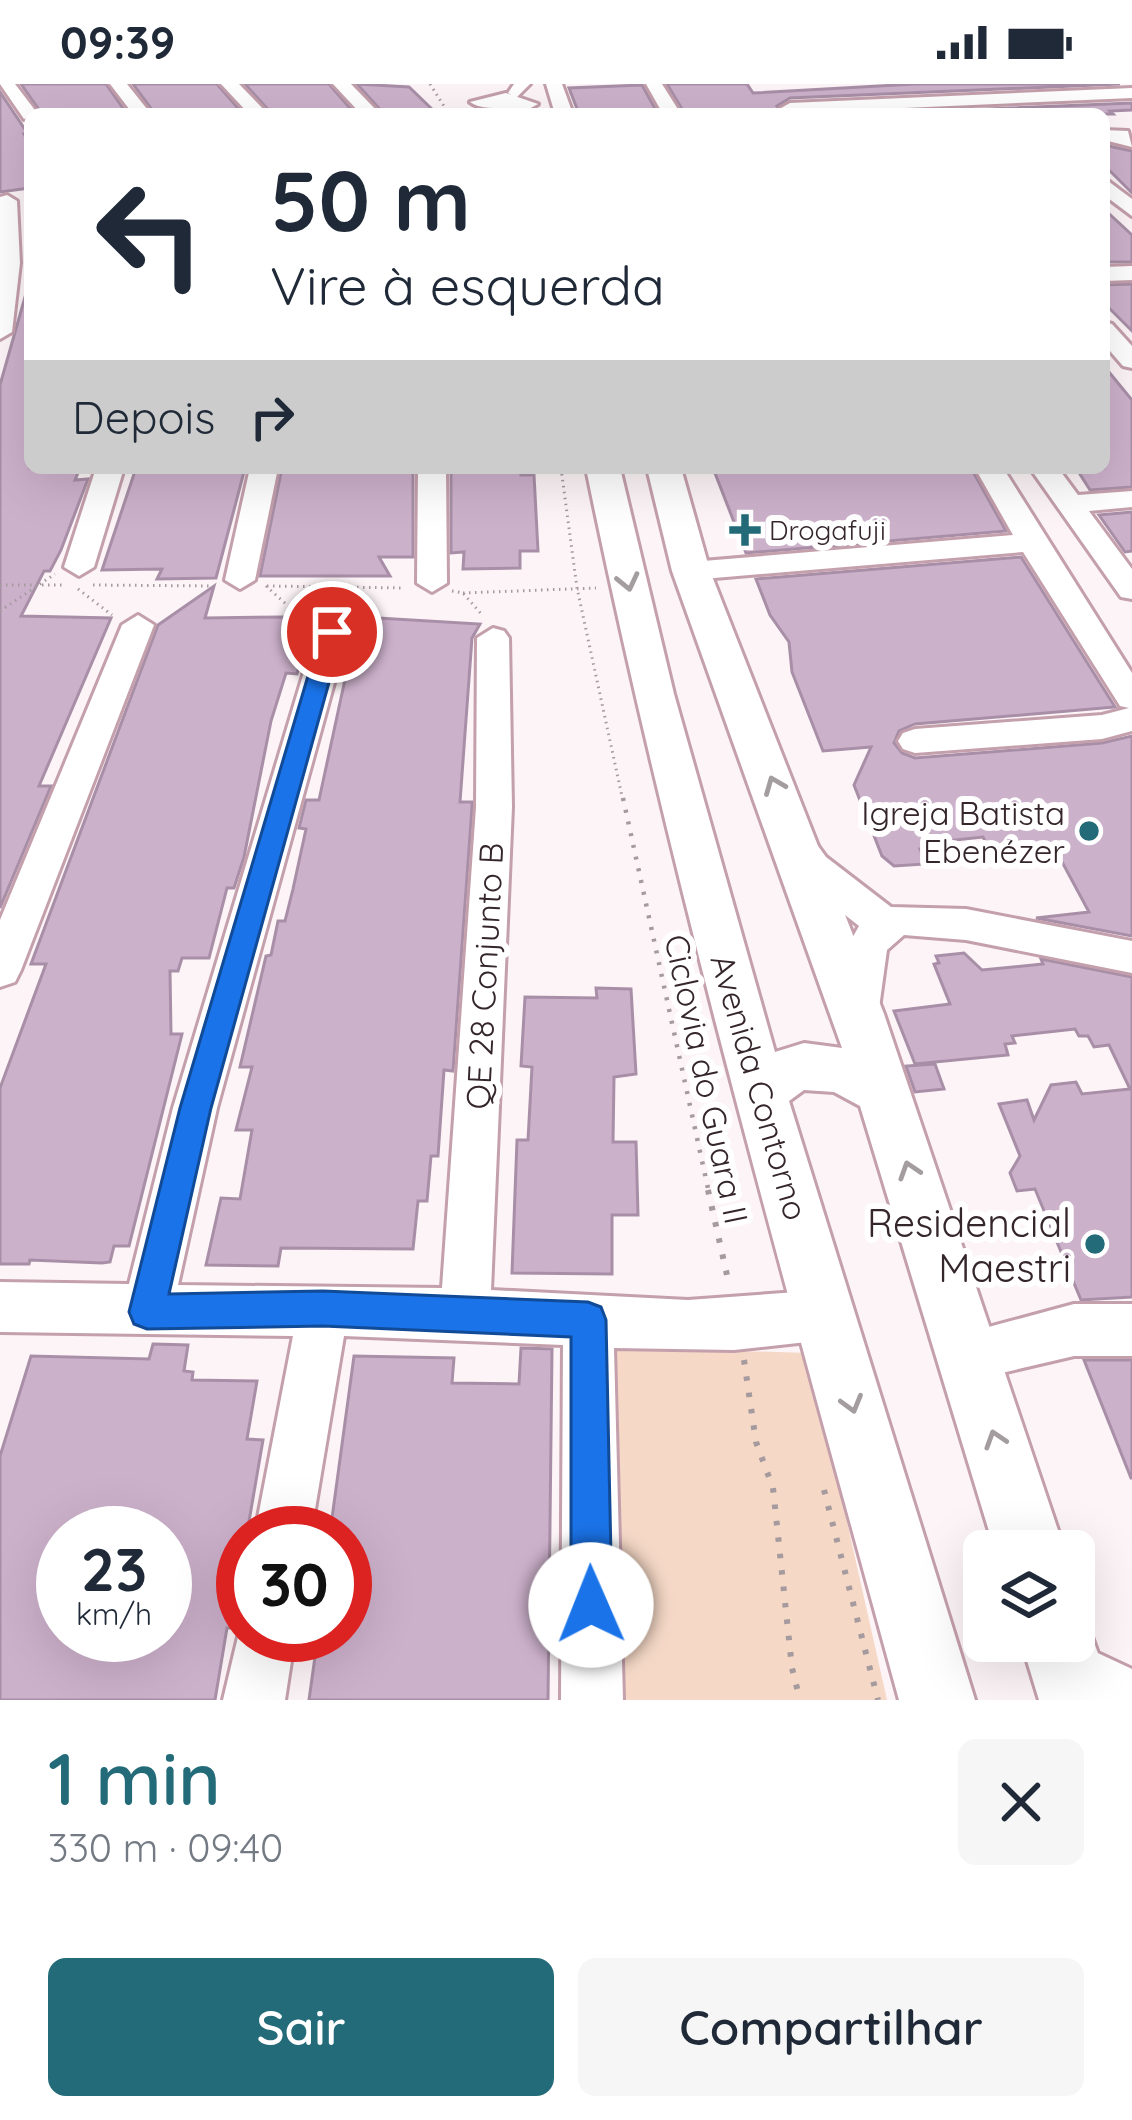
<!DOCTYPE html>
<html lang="pt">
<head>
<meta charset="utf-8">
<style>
	body { margin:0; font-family:Quicksand,sans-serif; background:#f6f6f7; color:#1f2937; height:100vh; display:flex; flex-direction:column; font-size:45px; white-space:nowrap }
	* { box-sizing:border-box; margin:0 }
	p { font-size:39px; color:#747a83 }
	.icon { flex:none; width:66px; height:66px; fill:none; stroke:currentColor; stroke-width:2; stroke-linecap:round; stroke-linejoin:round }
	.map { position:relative; height:1616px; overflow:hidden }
	.details { display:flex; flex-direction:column; background:#fff; flex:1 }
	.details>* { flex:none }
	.banner { position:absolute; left:24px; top:24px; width:1086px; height:366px; border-radius:18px; box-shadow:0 12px 48px #0002; background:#fff; color:#1f2937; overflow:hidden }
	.tools { position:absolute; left:963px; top:1446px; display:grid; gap:24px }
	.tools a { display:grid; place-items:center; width:132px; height:132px; border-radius:18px; background:#fff; box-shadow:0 12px 48px #0002; font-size:60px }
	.speed { position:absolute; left:36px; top:1422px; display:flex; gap:24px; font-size:60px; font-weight:700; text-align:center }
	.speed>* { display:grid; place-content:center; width:156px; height:156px; border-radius:50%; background:#fff; box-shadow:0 12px 48px #0002; line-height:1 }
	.speed small { font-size:30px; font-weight:400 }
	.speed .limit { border:18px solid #d22; background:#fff; color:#111 }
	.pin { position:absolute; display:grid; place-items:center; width:102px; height:102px; color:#fff; margin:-51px; border:6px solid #fff; border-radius:50%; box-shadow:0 3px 12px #0007 }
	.me { position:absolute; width:132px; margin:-66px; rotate:359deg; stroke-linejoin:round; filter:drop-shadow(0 0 9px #0008) }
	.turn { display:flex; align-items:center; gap:42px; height:252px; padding:0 48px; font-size:54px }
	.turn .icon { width:156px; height:156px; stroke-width:2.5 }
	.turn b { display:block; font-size:84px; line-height:102px }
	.then { display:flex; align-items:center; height:114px; padding:0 48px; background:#0003; gap:24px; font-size:45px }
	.round { display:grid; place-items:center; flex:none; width:126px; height:126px; border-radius:18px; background:#f6f6f7 }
	.overview { display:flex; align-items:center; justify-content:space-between; height:204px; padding:0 48px }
	h1 { font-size:72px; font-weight:600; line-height:90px; color:#236b78 }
	.primary-button { display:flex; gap:24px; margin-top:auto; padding:24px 48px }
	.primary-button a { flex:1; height:138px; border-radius:18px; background:#236b78; color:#fff; font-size:48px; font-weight:600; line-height:138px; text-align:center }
	.primary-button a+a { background:#f6f6f7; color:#1f2937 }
	.status { display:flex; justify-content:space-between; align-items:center; height:84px; padding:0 60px; background:#fff; direction:ltr }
	.status svg { height:33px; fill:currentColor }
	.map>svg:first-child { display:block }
	.green { fill:#f5d8c6 }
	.building { fill:#ccb1cb; stroke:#a88fa7; stroke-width:3; fill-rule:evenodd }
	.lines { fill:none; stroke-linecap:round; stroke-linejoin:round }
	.minor-casing { stroke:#c49fac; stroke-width:6 }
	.major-casing { stroke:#c49fac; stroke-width:6 }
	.path-far2 { stroke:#a59a9e; stroke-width:3; stroke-dasharray:1.5 4.5; stroke-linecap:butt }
	.path-far1 { stroke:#a59a9e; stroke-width:4.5; stroke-dasharray:3 9; stroke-linecap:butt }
	.path { stroke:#a59a9e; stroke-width:6; stroke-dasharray:4.5 12; stroke-linecap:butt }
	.minor { fill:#fff; fill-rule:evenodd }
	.major { fill:#fff; fill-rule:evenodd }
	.oneway { stroke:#a49da0 }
	.route { fill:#1a73e8; stroke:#114b97; stroke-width:3 }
	.poi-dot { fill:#236b78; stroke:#fff; stroke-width:4.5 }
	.labels { text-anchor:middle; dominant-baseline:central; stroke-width:12; stroke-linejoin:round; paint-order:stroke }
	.far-poi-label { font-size:27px; fill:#35262b; stroke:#fff; text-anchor:start }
	.poi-label { font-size:33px; fill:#35262b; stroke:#fff; text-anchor:end }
	.street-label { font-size:33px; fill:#35262b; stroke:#fff }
	.near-poi-label { font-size:39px; fill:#35262b; stroke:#fff; text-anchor:end }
</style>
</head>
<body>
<div class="status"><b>09:39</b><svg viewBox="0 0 49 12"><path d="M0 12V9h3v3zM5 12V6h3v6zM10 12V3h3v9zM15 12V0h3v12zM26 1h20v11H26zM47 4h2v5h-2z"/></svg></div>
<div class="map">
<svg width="1132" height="1616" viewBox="0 0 1132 1616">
	<rect width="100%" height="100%" fill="#fcf4f6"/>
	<!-- green -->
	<polygon class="green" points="605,1263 809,1269 887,1616 609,1616"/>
	<!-- building -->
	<g class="building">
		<polygon points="21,0 106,0 127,30 42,30"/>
		<polygon points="133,0 217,0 243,30 155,30"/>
		<polygon points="245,0 329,0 355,30 272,30"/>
		<polygon points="357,0 409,3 437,30 384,30"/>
		<polygon points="667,0 747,0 753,9 915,0 1120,0 790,14 777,22 783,30 685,30"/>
		<polygon points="642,1 658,30 579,30 569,4"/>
		<polygon points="0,8 28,50 24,50 30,61 30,104 0,108"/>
		<polygon points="1132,19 1132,26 1110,27 1113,30 870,30"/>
		<polygon points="1104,61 1132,67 1132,109 1104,81"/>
		<polygon points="1104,125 1132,151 1132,178 1104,178"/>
		<polygon points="1132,200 1132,247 1104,219 1104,201"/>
		<polygon points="25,213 30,214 30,384 80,384 75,396 88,395 61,466 50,487 44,487 21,532 111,534 39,702 51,702 0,824 0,301"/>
		<polygon points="1104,282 1132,316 1132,403 1090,406 1076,384 1104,384"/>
		<polygon points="136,384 245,384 216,494 157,495 162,485 102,486"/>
		<polygon points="282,384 413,384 413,473 379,473 390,492 260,492"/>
		<polygon points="451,384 521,384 521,391 534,391 538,467 520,467 520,484 463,485 464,468 451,469"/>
		<polygon points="713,384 971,384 1006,447 746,469"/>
		<polygon points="1132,428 1132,467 1125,468 1099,431"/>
		<polygon points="1021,473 1115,623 915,640 899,647 894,659 902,669 915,674 1102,659 1132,652 1132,852 1036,834 1089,828 1053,761 999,766 995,758 986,759 983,753 927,759 929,764 920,765 926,780 894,782 882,772 854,701 871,663 823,667 792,588 789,558 770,531 756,495"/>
		<polygon points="214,502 205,534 283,533 311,539 297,590 286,589 271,637 244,773 234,804 227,804 209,874 182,874 178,887 170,887 171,950 182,950 129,1162 114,1162 110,1178 102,1179 30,1176 29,1180 0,1180 0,1004 46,880 31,880 158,541"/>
		<polygon points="378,534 480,540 472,554 460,718 472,718 472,723 453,987 444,986 438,1072 431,1072 427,1117 418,1117 413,1165 281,1164 278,1182 206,1181 221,1114 240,1115 252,1046 236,1046 252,983 240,983 266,872 271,871 278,837 285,837 293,805 306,745 299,744 306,716 319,716 357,540"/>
		<polygon points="964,869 982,886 1043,880 1041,875 1132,893 1132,1213 1081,1216 1035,1105 1017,1107 1010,1089 1020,1072 999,1020 1027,1016 1034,1036 1051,1001 1076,998 1082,1010 1130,1005 1109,961 1094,963 1088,952 1079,952 1075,945 1012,952 1015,959 1005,960 1008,971 915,980 894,927 950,920 934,880 939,879 936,872"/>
		<polygon points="596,904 631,905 636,990 614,993 613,1058 636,1058 638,1131 612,1131 612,1190 512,1189 517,1056 528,1056 532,983 521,982 525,913 597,914"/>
		<polygon points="935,980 944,1005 915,1008 906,982"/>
		<path d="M153 1260 188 1261 184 1287 193 1288 192 1296 257 1297 247 1355 263 1356 247 1449H243L232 1544H227L215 1616H0V1372L31 1272 149 1275ZM63 1449H165V1551H63Z"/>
		<polygon points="521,1264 552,1265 548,1616 309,1616 318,1551 345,1551 345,1449 330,1449 354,1272 454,1274 452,1299 519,1300"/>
		<polygon points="1084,1276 1132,1276 1132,1394 1131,1394"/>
	</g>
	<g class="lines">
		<!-- minor casing -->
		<g class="minor-casing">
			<g id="minor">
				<polygon points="0,0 15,0 38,30 24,35"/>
				<polygon points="110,0 127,0 151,30 133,30"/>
				<polygon points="221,0 239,0 268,30 249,30"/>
				<polygon points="333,0 351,0 380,30 361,30"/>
				<polygon points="514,0 530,0 516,14 508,9"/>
				<polygon points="546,0 562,0 573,30 555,30"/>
				<polygon points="646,0 662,0 681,30 663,30"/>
				<polygon points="1132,4 1132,14 790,29 781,24 790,19"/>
				<polygon points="1104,46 1128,47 1132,63 1104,56"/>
				<polygon points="1104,94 1132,115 1132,132 1104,111"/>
				<polygon points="7,111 17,117 20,179 12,248 0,255 0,113"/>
				<polygon points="1132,182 1132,196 1104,197 1104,183"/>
				<polygon points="1104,238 1112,240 1132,262 1132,284 1123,282 1104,260"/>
				<polygon points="96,384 124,384 94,483 79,492 64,483"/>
				<polygon points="250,384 278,384 255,496 240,505 225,496"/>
				<polygon points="418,384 446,384 447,499 432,508 417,499"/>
				<polygon points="975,384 1003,384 1132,589 1132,647 1102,655 915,669 903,665 898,657 903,649 915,645 1102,631 1129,624 1120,622 1023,468 691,496 676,487 691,478 1013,451"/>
				<polygon points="1030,384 1058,384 1078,411 1132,407 1132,423 1089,427 1132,485 1132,515 1121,513"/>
				<polygon points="138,531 154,541 21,886 15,898 0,903 0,836 122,541"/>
				<polygon points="332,538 348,548 217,1024 178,1201 442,1204 476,723 477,554 493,544 504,547 509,554 512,723 491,1206 688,1216 825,1206 843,1213 850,1231 843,1249 825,1256 734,1266 614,1264 623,1616 561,1616 563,1261 344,1252 311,1449 255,1449 293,1252 0,1248 0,1198 129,1200 173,1024 316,548"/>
				<path d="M797 747 810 751 826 773 891 823 966 825 1132 857V889L966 856 904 851 887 866 879 924 873 936 858 941 843 936C828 906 843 869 859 842 828 817 798 796 778 761L784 751Z"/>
				<polygon points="1074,1220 1132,1220 1132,1272 1074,1272 993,1291 989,1298 971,1306 953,1298 945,1280 959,1251"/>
				<polygon points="243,1532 243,1551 295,1551 285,1616 223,1616"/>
				<path d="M1062 1557H1072L1132 1585V1616C1091 1616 1055 1616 1037 1585L1046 1564Z"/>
			</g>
		</g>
		<!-- major casing -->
		<g class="major-casing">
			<g id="major">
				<path d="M506 9 538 20 527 26C510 22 483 28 470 18Z"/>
				<path d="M586 384H620L674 610 775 968 804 959 842 964 672 487 647 384H681L710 487 884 930 1065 1467H995L860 1022 834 1008 804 1006 789 1017 975 1616H899C787 1207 671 800 586 384Z"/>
				<polygon points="1074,1527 1084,1531 1115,1616 1039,1616 1021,1557 1074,1557"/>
			</g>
		</g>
		<!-- path-far2 -->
		<g class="path-far2">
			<polyline points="430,0 449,30"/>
			<polyline points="561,384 577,504 623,717"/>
			<polyline points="0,501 63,501"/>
			<polyline points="93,501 213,502"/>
			<polyline points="266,502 295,528 316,534"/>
			<polyline points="267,502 405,504"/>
			<polyline points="78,505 112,531"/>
			<polyline points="452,507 463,509 483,532"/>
			<polyline points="463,509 596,504"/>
			<polyline points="0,527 55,490"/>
		</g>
		<!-- path-far1 -->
		<polyline class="path-far1" points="623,714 709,1109"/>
		<!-- path -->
		<g class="path">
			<polyline points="708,1106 729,1200"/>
			<polyline points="744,1276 756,1358 773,1404 792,1584 800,1616"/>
			<polyline points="824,1406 878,1616"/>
		</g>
		<!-- minor -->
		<use href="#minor" class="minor"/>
		<!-- major -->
		<use href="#major" class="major"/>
	</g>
	<!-- one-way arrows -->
	<defs><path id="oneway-chevron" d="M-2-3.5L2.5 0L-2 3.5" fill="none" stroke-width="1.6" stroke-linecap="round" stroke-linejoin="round" transform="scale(3)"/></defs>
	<g class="oneway">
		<use href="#oneway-chevron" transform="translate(628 498) rotate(77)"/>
		<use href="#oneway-chevron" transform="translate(774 701) rotate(-112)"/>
		<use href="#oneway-chevron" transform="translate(909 1086) rotate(-108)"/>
		<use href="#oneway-chevron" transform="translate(852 1320) rotate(74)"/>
		<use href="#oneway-chevron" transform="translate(995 1355) rotate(-108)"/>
	</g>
	<!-- route -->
	<polygon class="route" points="332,541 343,548 211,1024 169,1210 323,1207 588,1218 601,1223 606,1236 612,1521 606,1536 591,1542 577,1536 571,1521 571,1253 323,1242 147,1245 134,1240 129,1228 180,1024 321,548"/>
	<!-- markers -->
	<g class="poi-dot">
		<path d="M739 428h12v12h12v12h-12v12h-12v-12h-12v-12h12z"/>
		<circle cx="1089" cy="747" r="12"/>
		<circle cx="1095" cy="1160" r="12"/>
	</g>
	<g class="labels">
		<!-- far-poi labels -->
		<g class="far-poi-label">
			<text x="769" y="446">Drogafuji</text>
		</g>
		<!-- poi labels -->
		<g class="poi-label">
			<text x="1065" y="728">Igreja Batista<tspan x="1065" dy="38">Ebenézer</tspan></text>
		</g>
		<!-- street labels -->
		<g class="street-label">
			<text transform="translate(484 892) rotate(-87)">QE 28 Conjunto B</text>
			<text transform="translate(707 995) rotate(78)">Ciclovia do Guara II</text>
			<text transform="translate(760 1003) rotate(74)">Avenida Contorno</text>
		</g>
		<!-- near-poi labels -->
		<g class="near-poi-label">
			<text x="1071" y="1138">Residencial<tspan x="1071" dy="45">Maestri</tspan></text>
		</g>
	</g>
</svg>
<div class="tools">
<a><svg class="icon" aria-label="layers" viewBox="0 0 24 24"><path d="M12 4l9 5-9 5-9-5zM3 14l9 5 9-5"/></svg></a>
</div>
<div class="speed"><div>23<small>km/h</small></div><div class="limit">30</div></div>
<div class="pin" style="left:332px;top:548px;background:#d93025"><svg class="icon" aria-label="arrive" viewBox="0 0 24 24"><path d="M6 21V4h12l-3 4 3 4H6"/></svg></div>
<svg class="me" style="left:591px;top:1521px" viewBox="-20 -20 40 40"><circle r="19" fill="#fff"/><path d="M0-13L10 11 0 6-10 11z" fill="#1a73e8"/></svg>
<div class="banner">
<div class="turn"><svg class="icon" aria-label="left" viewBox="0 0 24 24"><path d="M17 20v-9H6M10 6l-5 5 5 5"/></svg><div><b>50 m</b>Vire à esquerda</div></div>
<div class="then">Depois<svg class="icon" aria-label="right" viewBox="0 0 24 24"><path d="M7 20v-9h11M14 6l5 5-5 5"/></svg></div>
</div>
</div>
<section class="details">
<div class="overview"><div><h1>1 min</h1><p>330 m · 09:40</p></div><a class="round"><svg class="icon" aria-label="close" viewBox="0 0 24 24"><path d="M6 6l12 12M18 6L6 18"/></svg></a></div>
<div class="primary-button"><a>Sair</a><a>Compartilhar</a></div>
</section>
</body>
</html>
